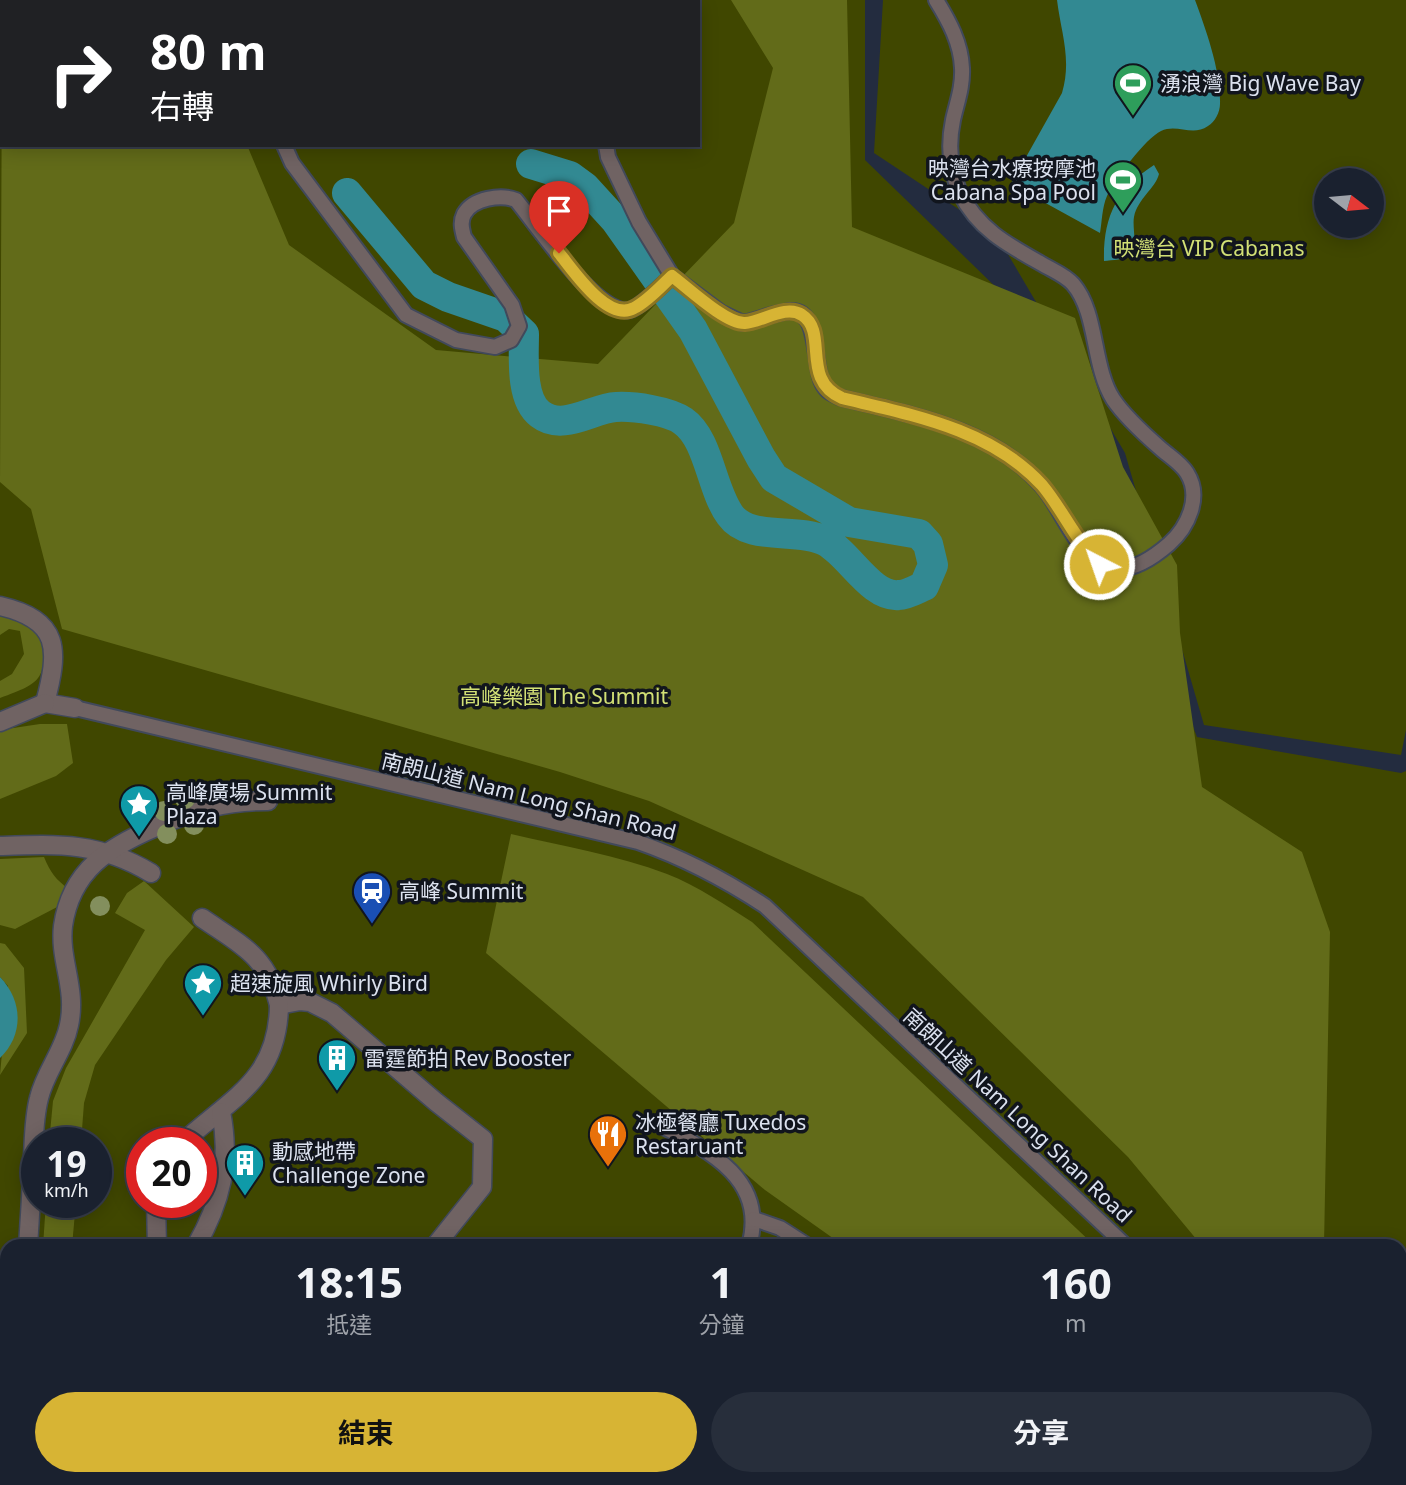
<!DOCTYPE html>
<html lang="zh-TW">
<head>
<meta charset="utf-8">
<style>
	body { margin:0; font-family:"Noto Sans","Noto Sans TC",sans-serif; background:#272e3b; color:#f1f3f6; height:100vh; display:flex; flex-direction:column; font-size:26px; white-space:nowrap }
	* { box-sizing:border-box; margin:0 }
	p { font-size:23px; color:#9fa3aa }
	.icon { flex:none; width:38px; height:38px; fill:none; stroke:currentColor; stroke-width:2; stroke-linecap:round; stroke-linejoin:round }
	.map { position:relative; flex:1; overflow:hidden }
	.panel { position:absolute; left:0px; top:1239px; width:1407px; height:247px; display:flex; flex-direction:column; background:#1a212f; border-radius:21px 21px 0 0; box-shadow:0 4px 18px #0003,0 0 0 2px #383e4b }
	.panel>* { flex:none }
	.guide { position:absolute; left:0px; top:0px; width:700px; height:147px; box-shadow:0 4px 18px #0003,0 0 0 2px #383e4b; background:#202124; color:#fff; overflow:hidden }
	.needle { width:46px; rotate:106deg }
	.controls { position:absolute; left:1314px; top:168px; display:grid; gap:14px }
	.controls a { display:grid; place-items:center; width:70px; height:70px; border-radius:50%; background:#1a212f; box-shadow:0 4px 18px #0003,0 0 0 2px #383e4b; font-size:35px }
	.speed { position:absolute; left:21px; top:1127px; display:flex; gap:14px; font-size:35px; font-weight:700; text-align:center }
	.speed>* { display:grid; place-content:center; width:91px; height:91px; border-radius:50%; background:#1a212f; box-shadow:0 4px 18px #0003,0 0 0 2px #383e4b; line-height:1 }
	.speed small { font-size:18px; font-weight:400 }
	.speed .limit { border:10px solid #d22; background:#fff; color:#111 }
	.pin { position:absolute; display:grid; place-items:center; width:60px; height:60px; color:#fff; margin:-72px -30px; border-radius:50% 50% 50% 0; rotate:-45deg; box-shadow:0 0 7px #0007 }
	.pin .icon { rotate:45deg }
	.me { position:absolute; width:77px; margin:-38px; rotate:319deg; stroke-linejoin:round; filter:drop-shadow(0 0 5px #0008) }
	.turn { display:flex; align-items:center; gap:24px; height:147px; padding:0 35px; font-size:32px }
	.turn .icon { width:91px; height:91px; stroke-width:2.5 }
	.turn b { display:block; font-size:49px; line-height:60px }
	.eta { display:flex; justify-content:space-evenly; align-items:center; height:119px; text-align:center }
	.eta b { font-size:42px; font-weight:700; line-height:49px }
	.primary-button { display:flex; gap:14px; margin-top:auto; padding:14px 35px }
	.primary-button a { flex:1; height:80px; border-radius:42px; background:#d7b434; color:#111; font-size:28px; font-weight:700; line-height:80px; text-align:center }
	.primary-button a+a { background:#272e3b; color:#f1f3f6 }
	.map>svg:first-child { display:block }
	.green { fill:#404700; fill-rule:evenodd }
	.forest { fill:#626b19 }
	.water { fill:#328992 }
	.lines { fill:none; stroke-linecap:round; stroke-linejoin:round }
	.canal { stroke:#328992; stroke-width:30 }
	.lane-casing { stroke:#41495b; stroke-width:18 }
	.street-casing { stroke:#41495b; stroke-width:21 }
	.lane { stroke:#706363; stroke-width:14 }
	.street { stroke:#706363; stroke-width:18 }
	.tree { fill:#838f5d }
	.route-casing { stroke:#8c7522; stroke-width:18 }
	.route { stroke:#d7b434; stroke-width:12 }
	.labels { text-anchor:middle; dominant-baseline:central; stroke-width:7; stroke-linejoin:round; paint-order:stroke }
	.poi-label { font-size:21px; fill:#dce2ef; stroke:#11151d; text-anchor:start }
	.park-label { font-size:21px; fill:#d2e075; stroke:#11151d }
	.street-label { font-size:21px; fill:#dce2ef; stroke:#11151d }
</style>
</head>
<body>
<div class="map">
<svg width="1406" height="1485" viewBox="0 0 1406 1485">
	<rect width="100%" height="100%" fill="#232c3f"/>
	<!-- green -->
	<g class="green">
		<path d="M0 0H865V160L1041 331 1197 737 1401 773 1406 771V1485H0ZM2 2H698V145H2ZM37 1143H96V1202H37ZM142 1143H201V1202H142ZM7 1246H1400V1479H7Z"/>
		<path d="M883 0H1406V730L1401 755 1204 725 1125 453 996 234 874 153ZM1326 180H1372V226H1326Z"/>
	</g>
	<!-- forest -->
	<g class="forest">
		<polygon points="731,0 847,0 852,227 1075,318 1123,467 1177,565 1180,633 1202,787 1302,852 1330,932 1324,1246 1202,1246 1128,1157 863,897 649,801 560,772 62,629 31,509 0,482 2,58 2,145 247,145 289,245 436,350 598,364 734,223 773,68"/>
		<path d="M0 611 45 634C44 680 44 682 0 698V681L12 674 24 654 20 631 9 629 0 635Z"/>
		<polygon points="40,724 67,724 73,763 56,776 0,799 0,730"/>
		<path d="M511 834C563 846 617 855 667 874 698 886 725 905 752 922L1095 1246H844L765 1190 486 953Z"/>
		<path d="M44 857C50 872 56 880 69 889L61 905 15 929 0 925V859Z"/>
		<polygon points="144,881 194,927 166,960 95,1065 84,1103 81,1143 49,1143 53,1101 66,1068 145,930 115,913 127,893"/>
		<polygon points="0,943 5,944 24,968 27,1033 0,1075 8,986 0,977"/>
		<polygon points="46,1202 76,1202 72,1246 43,1246"/>
		<polygon points="854,1479 996,1479 1001,1485 856,1485"/>
		<polygon points="1091,1479 1318,1479 1323,1485 1097,1485"/>
	</g>
	<!-- water -->
	<g class="water">
		<path d="M1057 0H1195C1206 30 1221 71 1220 104 1220 112 1215 122 1208 126 1192 137 1177 123 1161 131 1146 138 1114 180 1107 196 1102 207 1102 222 1100 233L1011 184 1062 93C1072 59 1061 33 1057 0Z"/>
		<path d="M1154 165 1159 174C1155 189 1138 198 1134 217 1132 227 1138 247 1131 255 1125 260 1112 260 1104 261 1103 218 1116 189 1154 165Z"/>
		<path d="M0 977C23 1001 24 1035 0 1058Z"/>
	</g>
	<g class="lines">
		<!-- canal -->
		<path class="canal" d="M347 193 424 285 448 297 506 317 524 334C524 356 520 399 540 414 563 432 593 408 616 407 634 406 669 411 683 421 709 439 711 489 730 515 749 542 797 527 825 541 849 553 871 598 899 595 907 595 917 589 924 586L933 565 928 544 919 534 849 522 774 478 761 458 693 330 616 221 585 187 570 176 531 164"/>
		<!-- lane casing -->
		<g class="lane-casing">
			<g id="lane">
				<polyline points="279,0 279,2"/>
				<polyline points="628,0 628,2"/>
				<path d="M284 145 292 163 406 315 456 340 495 347 511 340 519 326 512 305 464 237C462 229 460 222 464 214 473 198 501 194 516 200 536 224 599 318 630 310 642 306 662 285 672 276"/>
				<path d="M606 145 608 157 639 222 672 276 720 312 743 323C758 320 776 312 791 311 821 310 812 369 824 386 828 393 835 395 842 398 912 415 993 429 1042 486 1063 509 1079 563 1113 568 1133 572 1154 557 1169 544 1188 527 1202 497 1187 473 1181 463 1169 456 1160 448 1144 434 1125 417 1113 399 1092 366 1098 313 1073 284 1065 275 1052 270 1042 264 1008 245 978 229 960 193 950 170 948 144 953 120 957 102 963 87 962 68 961 43 949 21 936 0"/>
				<path d="M75 708 638 842C684 858 724 879 765 906L1126 1246"/>
				<path d="M660 1125C710 1151 768 1180 749 1246"/>
				<polyline points="754,1219 780,1228 808,1246"/>
				<polyline points="1062,1479 1068,1485"/>
				<polyline points="1346,1479 1351,1485"/>
				<polyline points="625,1485 628,1479"/>
			</g>
		</g>
		<!-- street casing -->
		<g class="street-casing">
			<g id="street">
				<path d="M0 606C61 620 59 650 45 703L75 708"/>
				<polyline points="0,722 45,703"/>
				<path d="M0 846C58 844 100 842 151 873"/>
				<path d="M202 918C241 945 267 955 279 1005L300 1001 310 1002 332 1013 436 1102 483 1139 482 1187 435 1246"/>
				<path d="M182 1143C231 1098 278 1080 279 1005"/>
				<polyline points="156,1202 157,1246"/>
				<path d="M28 1246C30 1216 32 1186 33 1156 34 1137 34 1117 39 1098 45 1072 64 1051 69 1025 77 988 59 960 63 926 71 870 109 847 156 827 195 810 225 801 268 801"/>
				<path d="M196 1246C221 1202 231 1162 221 1112"/>
				<polyline points="0,1442 7,1435"/>
				<polyline points="232,1479 234,1485"/>
			</g>
		</g>
		<!-- lane -->
		<use href="#lane" class="lane"/>
		<!-- street -->
		<use href="#street" class="street"/>
	</g>
	<!-- trees -->
	<g class="tree">
		<circle cx="185" cy="799" r="10"/>
		<circle cx="164" cy="811" r="10"/>
		<circle cx="194" cy="825" r="10"/>
		<circle cx="167" cy="834" r="10"/>
		<circle cx="100" cy="906" r="10"/>
	</g>
	<g class="lines">
		<!-- route casing -->
		<g class="route-casing">
			<path id="route" d="M559 253C573 270 608 323 634 308 648 301 661 286 672 276 688 288 726 324 745 323 762 322 786 304 802 315 829 332 800 380 842 398 912 415 991 429 1042 485 1063 510 1075 540 1099 564"/>
		</g>
		<!-- route -->
		<use href="#route" class="route"/>
	</g>
	<!-- icons -->
	<defs>
		<g id="stadium-pin" transform="scale(2.0125)"><path d="M0 17L-7.5 6A9.5 9.5 0 1 1 7.5 6Z" fill="#2e9e5b" stroke="#11151d"/><path d="M0-5a6.5 5 0 1 0 0 10a6.5 5 0 1 0 0-10ZM-3.5-1.8h7v3.6h-7Z" fill="#fff"/></g>
		<g id="sight-pin" transform="scale(2.0125)"><path d="M0 17L-7.5 6A9.5 9.5 0 1 1 7.5 6Z" fill="#0f9aa8" stroke="#11151d"/><path d="M0-6L1.8-2.2L6-1.7L2.9 1.2L3.7 5.4L0 3.3L-3.7 5.4L-2.9 1.2L-6-1.7L-1.8-2.2Z" fill="#fff"/></g>
		<g id="station-pin" transform="scale(2.0125)"><path d="M0 17L-7.5 6A9.5 9.5 0 1 1 7.5 6Z" fill="#1a4fb4" stroke="#11151d"/><path d="M-3-6H3Q5-6 5-4V2Q5 4 3 4L4.5 6H3L1.5 4h-3L-3 6H-4.5L-3 4Q-5 4-5 2V-4Q-5-6-3-6ZM-3.5-4v3h7v-3ZM-3.5 1v1.5H-2V1ZM2 1v1.5H3.5V1Z" fill="#fff"/></g>
		<g id="building-pin" transform="scale(2.0125)"><path d="M0 17L-7.5 6A9.5 9.5 0 1 1 7.5 6Z" fill="#0f9aa8" stroke="#11151d"/><path d="M-4-6H4V6H1V3H-1V6H-4ZM-2.5-4.3h1.7v1.8h-1.7ZM.8-4.3h1.7v1.8H.8ZM-2.5-1h1.7V.8h-1.7ZM.8-1h1.7V.8H.8Z" fill="#fff"/></g>
		<g id="restaurant-pin" transform="scale(2.0125)"><path d="M0 17L-7.5 6A9.5 9.5 0 1 1 7.5 6Z" fill="#e8710a" stroke="#11151d"/><path d="M-5-6h1v4h1v-4h1v4h1v-4h1v5L-1.5 .5V6h-2V.5L-5-1ZM5-6V6H3V1.5H1.5Q1.5-4 5-6Z" fill="#fff"/></g>
	</defs>
	<g fill-rule="evenodd">
		<use href="#stadium-pin" x="1133" y="83"/>
		<use href="#stadium-pin" x="1123" y="180"/>
		<use href="#sight-pin" x="139" y="804"/>
		<use href="#station-pin" x="372" y="891"/>
		<use href="#sight-pin" x="203" y="983"/>
		<use href="#building-pin" x="337" y="1058"/>
		<use href="#restaurant-pin" x="608" y="1134"/>
		<use href="#building-pin" x="245" y="1163"/>
	</g>
	<g class="labels">
		<!-- poi labels -->
		<g class="poi-label">
			<text x="1160" y="83">湧浪灣 Big Wave Bay</text>
			<text x="1096" y="168" text-anchor="end">映灣台水療按摩池<tspan x="1096" dy="24">Cabana Spa Pool</tspan></text>
			<text x="166" y="792">高峰廣場 Summit<tspan x="166" dy="24">Plaza</tspan></text>
			<text x="399" y="891">高峰 Summit</text>
			<text x="230" y="983">超速旋風 Whirly Bird</text>
			<text x="364" y="1058">雷霆節拍 Rev Booster</text>
			<text x="635" y="1122">冰極餐廳 Tuxedos<tspan x="635" dy="24">Restaruant</tspan></text>
			<text x="272" y="1151">動感地帶<tspan x="272" dy="24">Challenge Zone</tspan></text>
		</g>
		<!-- park labels -->
		<g class="park-label">
			<text x="1209" y="248">映灣台 VIP Cabanas</text>
			<text x="564" y="696">高峰樂園 The Summit</text>
		</g>
		<!-- street labels -->
		<g class="street-label">
			<text transform="translate(529 796) rotate(14)">南朗山道 Nam Long Shan Road</text>
			<text transform="translate(1018 1115) rotate(43)">南朗山道 Nam Long Shan Road</text>
		</g>
	</g>
</svg>
<div class="controls">
<a><svg class="needle" viewBox="-14 -14 28 28"><path d="M0-13l5 13h-10z" fill="#e53935"/><path d="M0 13l5-13h-10z" fill="#9fa3aa"/></svg></a>
</div>
<div class="speed"><div>19<small>km/h</small></div><div class="limit">20</div></div>
<div class="pin" style="left:559px;top:253px;background:#d93025"><svg class="icon" aria-label="arrive" viewBox="0 0 24 24"><path d="M6 21V4h12l-3 4 3 4H6"/></svg></div>
<svg class="me" style="left:1099px;top:564px" viewBox="-20 -20 40 40"><circle r="17" fill="#d7b434" stroke="#fff" stroke-width="3"/><path d="M0-11L8 9 0 5-8 9z" fill="#fff"/></svg>
<div class="guide">
<div class="turn"><svg class="icon" aria-label="right" viewBox="0 0 24 24"><path d="M7 20v-9h11M14 6l5 5-5 5"/></svg><div><b>80 m</b>右轉</div></div>
</div>
<section class="panel">
<div class="eta">
<div><b>18:15</b><p>抵達</p></div>
<div><b>1</b><p>分鐘</p></div>
<div><b>160</b><p>m</p></div>
</div>
<div class="primary-button"><a>結束</a><a>分享</a></div>
</section>
</div>
</body>
</html>
